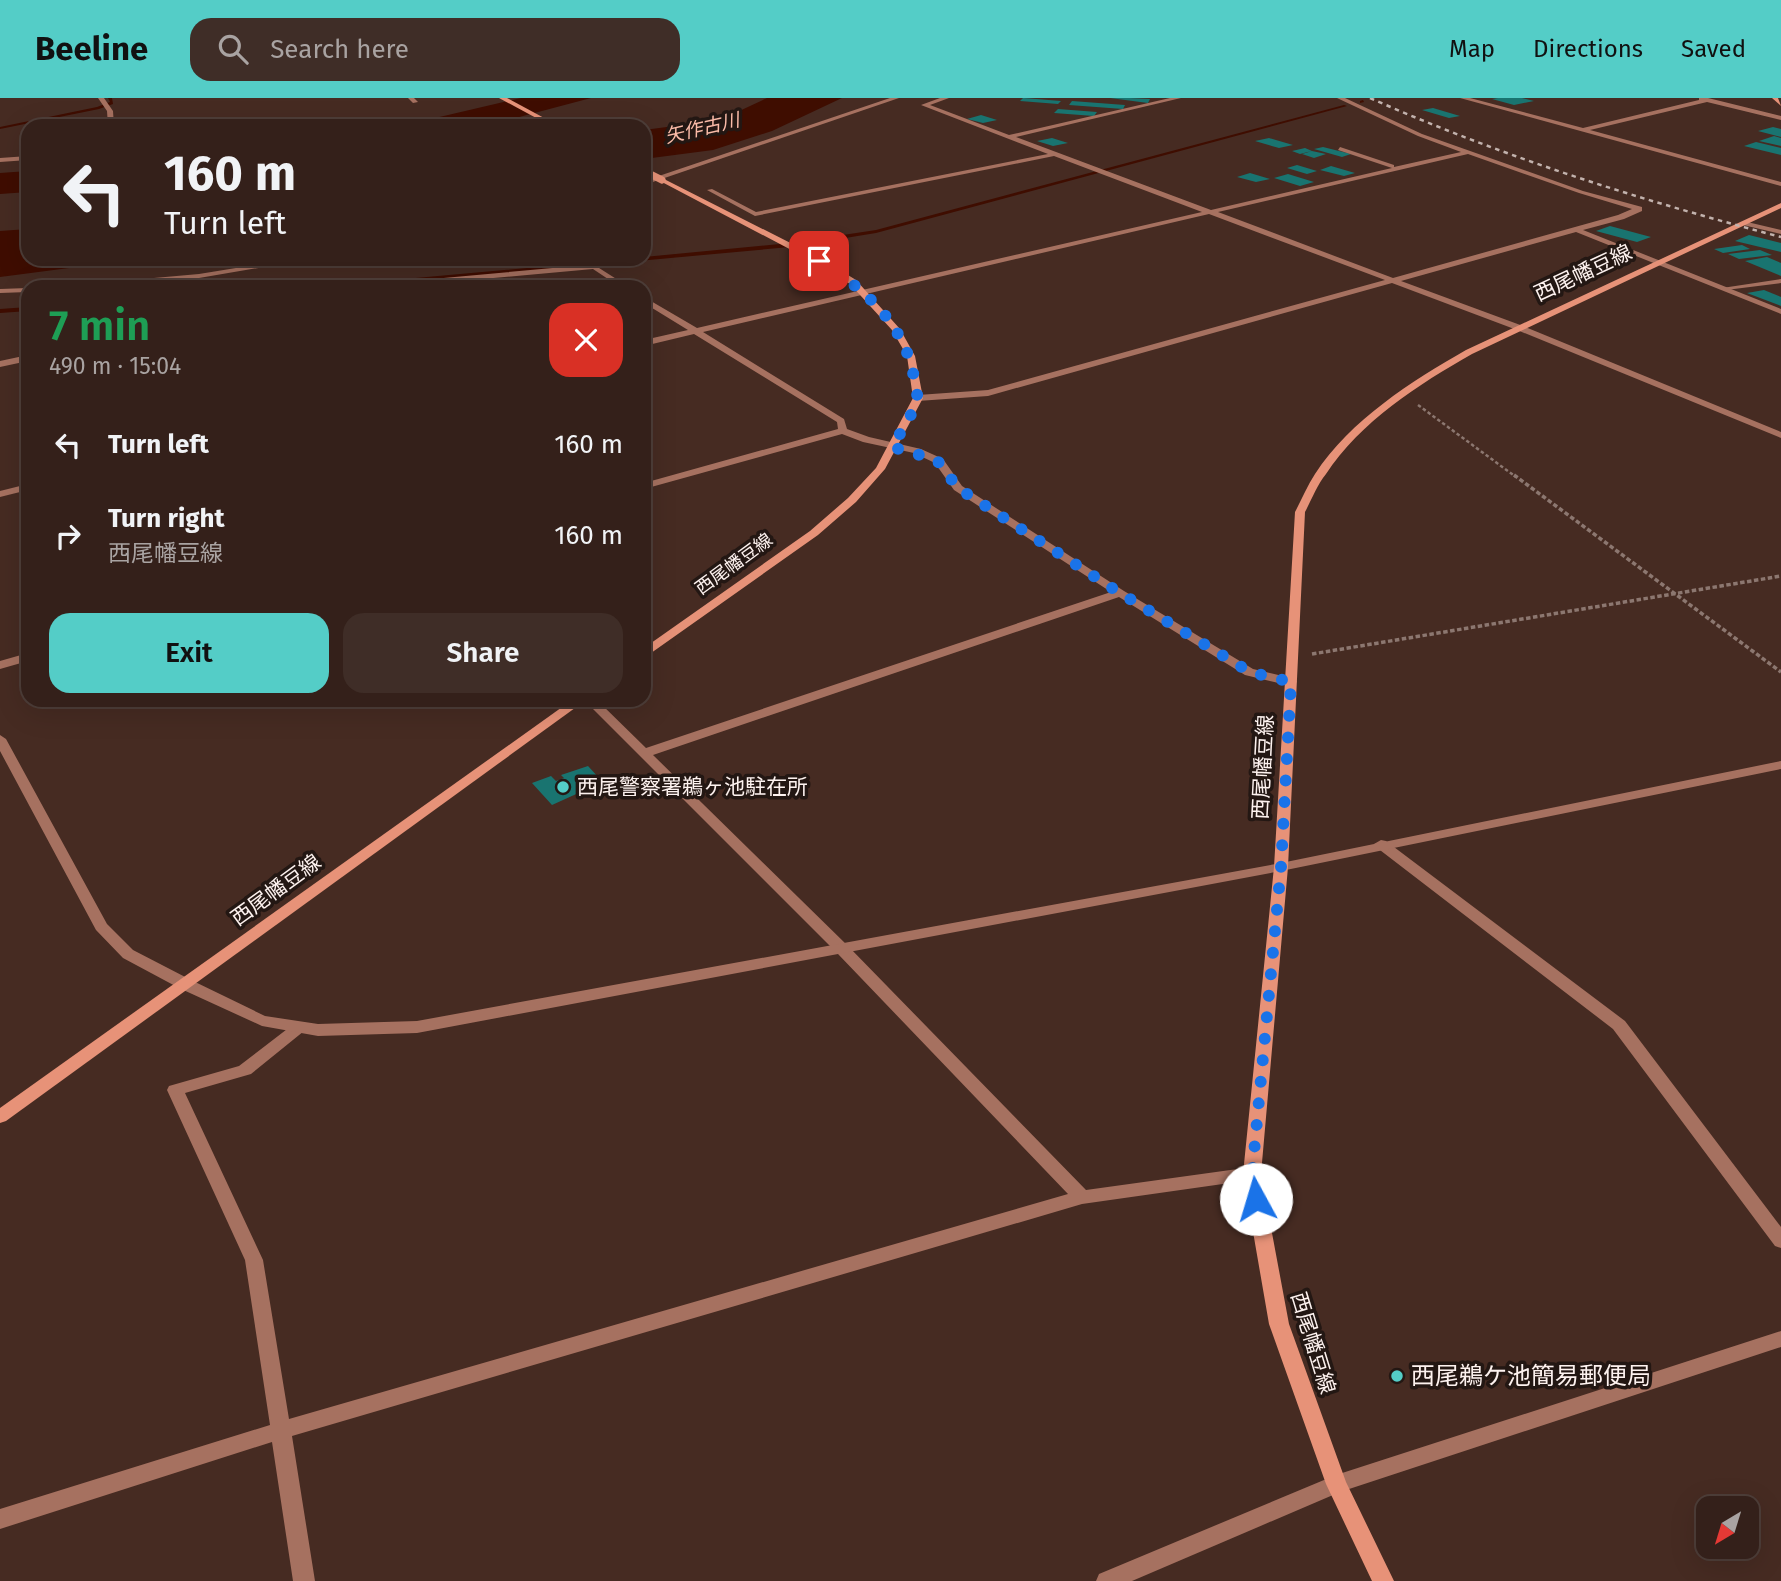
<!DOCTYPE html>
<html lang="en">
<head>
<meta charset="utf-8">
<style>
	body { margin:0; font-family:"Fira Sans","Noto Sans JP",sans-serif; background:#3f2d27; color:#f1f3f6; height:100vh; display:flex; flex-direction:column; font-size:26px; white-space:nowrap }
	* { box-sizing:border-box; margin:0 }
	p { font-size:23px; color:#a9a3a2 }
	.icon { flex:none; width:38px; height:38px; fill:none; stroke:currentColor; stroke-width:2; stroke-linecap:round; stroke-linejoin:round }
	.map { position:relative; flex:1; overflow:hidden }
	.panel { position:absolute; left:21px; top:182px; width:630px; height:427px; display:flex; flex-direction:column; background:#34201a; border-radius:21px; box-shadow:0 7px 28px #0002,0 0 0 2px #4e3e39 }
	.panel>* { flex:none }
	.banner { position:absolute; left:21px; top:21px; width:630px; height:147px; border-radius:21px; box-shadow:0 7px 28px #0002,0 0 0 2px #4e3e39; background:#34201a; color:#f1f3f6; overflow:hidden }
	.needle { width:46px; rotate:218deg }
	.controls { position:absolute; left:1696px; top:1398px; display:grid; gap:14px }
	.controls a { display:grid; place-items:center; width:63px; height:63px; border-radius:14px; background:#34201a; box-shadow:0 7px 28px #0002,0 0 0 2px #4e3e39; font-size:35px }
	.pin { position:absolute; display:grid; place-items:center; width:60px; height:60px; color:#fff; margin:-30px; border-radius:14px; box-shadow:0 4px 10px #0006 }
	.me { position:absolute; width:77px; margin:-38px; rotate:354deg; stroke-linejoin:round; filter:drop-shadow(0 0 5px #0008) }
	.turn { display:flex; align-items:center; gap:24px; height:147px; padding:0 28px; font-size:32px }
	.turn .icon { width:91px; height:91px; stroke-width:2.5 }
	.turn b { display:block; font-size:49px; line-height:60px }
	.round { display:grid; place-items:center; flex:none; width:74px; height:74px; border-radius:21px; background:#3f2d27 }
	.headline { display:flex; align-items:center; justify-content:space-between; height:119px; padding:0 28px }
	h1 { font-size:42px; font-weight:600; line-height:52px; color:#1e9e55 }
	.cta { display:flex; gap:14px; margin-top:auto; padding:14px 28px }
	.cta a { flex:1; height:80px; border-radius:21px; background:#54cdc7; color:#111; font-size:28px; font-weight:600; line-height:80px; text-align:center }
	.cta a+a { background:#3f2d27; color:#f1f3f6 }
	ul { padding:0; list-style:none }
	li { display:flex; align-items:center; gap:21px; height:91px; padding:0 28px }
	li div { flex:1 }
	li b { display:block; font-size:26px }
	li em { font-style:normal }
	header { display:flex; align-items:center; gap:42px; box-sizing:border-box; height:98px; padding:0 35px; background:#54cdc7; color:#111 }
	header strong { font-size:33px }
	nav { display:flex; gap:38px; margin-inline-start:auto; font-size:24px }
	.search { width:490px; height:63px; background:#3f2d27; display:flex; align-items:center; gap:18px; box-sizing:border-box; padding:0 24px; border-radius:21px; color:#a9a3a2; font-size:26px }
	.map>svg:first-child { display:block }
	.water { fill:#3f0d00 }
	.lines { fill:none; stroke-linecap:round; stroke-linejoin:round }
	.stream { fill:#3f0d00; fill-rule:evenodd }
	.building { fill:#197470 }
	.path-far1 { stroke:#8c7770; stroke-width:2.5; stroke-dasharray:3.5 2.5; stroke-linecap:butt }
	.path { stroke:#8c7770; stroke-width:3.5; stroke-dasharray:4.5 2.5; stroke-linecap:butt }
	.service { fill:#a67160; fill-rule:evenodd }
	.minor { fill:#a67160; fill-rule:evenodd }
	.tertiary { fill:#a67160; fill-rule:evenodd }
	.secondary { fill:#e79278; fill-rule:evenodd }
	.rail { stroke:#c2b2ad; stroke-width:2.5; stroke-dasharray:4.5 4.5; stroke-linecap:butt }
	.secondary-bridge { stroke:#e79278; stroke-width:7 }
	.route { stroke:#1a73e8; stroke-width:12; stroke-dasharray:0 21.6 }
	.poi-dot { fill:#54cdc7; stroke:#231713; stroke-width:2.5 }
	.labels { text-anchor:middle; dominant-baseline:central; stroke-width:7; stroke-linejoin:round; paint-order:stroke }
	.far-street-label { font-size:18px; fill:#fdf2ef; stroke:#231713 }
	.far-water-label { font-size:19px; font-style:italic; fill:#fabba8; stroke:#231713 }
	.street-label { font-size:21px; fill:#fdf2ef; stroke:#231713 }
	.poi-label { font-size:21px; fill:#fdf2ef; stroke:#231713; text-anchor:start }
	.near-poi-label { font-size:24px; fill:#fdf2ef; stroke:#231713; text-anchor:start }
</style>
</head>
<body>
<header>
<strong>Beeline</strong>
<div class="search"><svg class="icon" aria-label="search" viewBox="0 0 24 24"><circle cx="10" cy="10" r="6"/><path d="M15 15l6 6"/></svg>Search here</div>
<nav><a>Map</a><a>Directions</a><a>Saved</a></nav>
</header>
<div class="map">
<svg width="1781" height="1483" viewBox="0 0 1781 1483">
	<rect width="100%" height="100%" fill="#462b22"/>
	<!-- water -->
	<g class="water">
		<polygon points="521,0 591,0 485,28 401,28"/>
		<polygon points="767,0 842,0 772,33 713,52 644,61 644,32 720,22"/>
		<polygon points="28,73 28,94 0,96 0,75"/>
		<polygon points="28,131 28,161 138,161 0,179 0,133"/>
	</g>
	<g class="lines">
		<!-- stream -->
		<g class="stream">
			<polygon points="108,0 112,0 113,6 99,11 0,31 0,29 97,9 110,4"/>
			<polygon points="1363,2 1364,4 1360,5 1360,3"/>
			<polygon points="1344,7 1347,8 876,135 790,149 356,189 335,189 338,187 626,161 644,161 644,159 790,145 876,132"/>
			<polygon points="28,209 28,213 0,215 0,211"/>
		</g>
	</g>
	<!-- building -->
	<g class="building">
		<polygon points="1023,0 1024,0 1061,3 1058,6 1020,3"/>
		<polygon points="1110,0 1130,0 1150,1 1148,5"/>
		<polygon points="1498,0 1522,0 1534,3 1514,7 1492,1"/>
		<polygon points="1072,3 1125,7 1123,11 1069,7"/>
		<polygon points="1433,10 1460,18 1449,20 1422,12"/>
		<polygon points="1058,11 1097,14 1094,18 1054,15"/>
		<polygon points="981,17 997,22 983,25 967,21"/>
		<polygon points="1773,29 1781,31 1781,39 1758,33"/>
		<polygon points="1774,38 1781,40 1781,48 1759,43"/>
		<polygon points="1052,40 1068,45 1053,48 1037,43"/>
		<polygon points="1269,40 1293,47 1279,50 1255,43"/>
		<polygon points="1756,44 1781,50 1781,57 1744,48"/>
		<polygon points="1323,49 1351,56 1342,59 1314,51"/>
		<polygon points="1305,50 1312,53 1326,56 1314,60 1302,56 1312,53 1300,56 1292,53"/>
		<polygon points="1297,67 1317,73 1307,76 1287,70"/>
		<polygon points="1331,68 1355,75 1344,78 1320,72"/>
		<polygon points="1250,75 1270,81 1256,84 1237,79"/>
		<polygon points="1288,76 1314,84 1300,88 1274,80"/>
		<polygon points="1610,128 1651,139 1637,144 1596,133"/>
		<polygon points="1749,137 1781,145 1781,154 1735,143"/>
		<polygon points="1742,147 1750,151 1723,155 1714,151"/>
		<polygon points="1760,152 1772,157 1739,161 1728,156"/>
		<polygon points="1767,159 1781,165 1781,178 1745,163"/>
		<polygon points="1764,192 1781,199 1781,208 1747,195"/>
		<polygon points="588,668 600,681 590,684 594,688 552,707 532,685 551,678 556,683 564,680 561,677"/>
	</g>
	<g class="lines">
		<!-- path-far1 -->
		<polyline class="path-far1" points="1418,307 1516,379"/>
		<!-- path -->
		<g class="path">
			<polyline points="1514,377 1781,574"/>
			<polyline points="1312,556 1781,478"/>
		</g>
		<!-- service -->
		<polygon class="service" points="1781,181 1781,185 1726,192 1722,190"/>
		<!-- minor -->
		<g class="minor">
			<polygon points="98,0 104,0 113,13 114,28 108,28 107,13"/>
			<polygon points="408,0 414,0 418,4 413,5"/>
			<polygon points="890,0 899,0 644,87 644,83"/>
			<path d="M940 0H949L930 7 1009 37 1170 0H1181L1016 39 1211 112 1392 70 1338 52 1340 49 1394 67V69L1461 54 1418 38 1337 0H1345L1422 36 1583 93 1642 109V113L1624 121 1583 132 1781 211V216L1576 134 1401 183 1523 228 1781 334V340L1517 232 1392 185 988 298 918 303 913 300 918 297 988 292 1385 182 1209 116 703 234 844 321 847 331 869 339 921 351 943 361 962 388 1124 493 1253 571 1295 581 1297 584 1291 588 1245 577 1119 499 653 657 848 848 1086 1092 1252 1069 1258 1071 1261 1076 1258 1081 1082 1106 292 1338 315 1483H293L272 1344 0 1431V1411L270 1327 245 1162 167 992 169 988 239 968 295 925H307L309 929 251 976 185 995 263 1162 289 1321 1068 1096 838 856 584 602H597L646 650 1111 494 954 392 935 365 914 355 863 344 842 336 644 391V385L838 331 837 324 694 236 644 248V242L688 232 644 205V199L697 230 1202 114 1054 58 755 118 707 92 712 91 756 114 1048 56 921 7ZM1468 56 1579 95 1632 111 1618 117 1393 180 1218 114Z"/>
			<polygon points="1460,0 1470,0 1583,30 1699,2 1699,0 1708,0 1781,18 1781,22 1707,4 1590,32 1781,84 1781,88"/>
			<polygon points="28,58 28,62 0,64 0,60"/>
			<polygon points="1743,123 1781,132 1781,136 1743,127"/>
			<polygon points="292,161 311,161 199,180 102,189 71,189 75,187 199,176"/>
			<polygon points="588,163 629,189 620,189 593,171 393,189 362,189 366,187 586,167 584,165"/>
			<polygon points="28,190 28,194 0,195 0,191"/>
			<polygon points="28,257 28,263 0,269 0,263"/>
			<polygon points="28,386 28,392 0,399 0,393"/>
			<polygon points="28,555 28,563 0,571 0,563"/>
			<polygon points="0,637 6,641 107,826 133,852 191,882 193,886 191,890 179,890 123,860 96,832 0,653"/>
			<polygon points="1381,742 1386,743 1625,923 1781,1129 1781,1150 1775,1148 1613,931 1376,749 1374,746"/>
			<polygon points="1781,1233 1781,1249 1340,1394 1132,1483 1096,1483 1099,1476 1336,1377"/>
		</g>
		<!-- tertiary -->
		<polygon class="tertiary" points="1781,663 1781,671 1281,773 417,935 318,938 262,928 179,890 177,886 179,882 191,882 265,918 318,926 417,923 1281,765"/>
		<!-- secondary -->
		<g class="secondary">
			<polygon points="499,0 507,0 559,28 551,28"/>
			<polygon points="1772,0 1778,0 1781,8"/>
			<polygon points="660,81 664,81 822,161 856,182 900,231 915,258 923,300 885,371 856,404 818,437 644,560 644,550 810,433 848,400 876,370 913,300 907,258 892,232 850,186 816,165 660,83"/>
			<path d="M1781 105V110L1472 256C1419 286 1360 324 1326 376 1317 387 1312 401 1305 414L1288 769 1261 1076 1289 1226 1346 1384 1394 1483H1372L1326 1386 1269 1226 1243 1076 1274 769 1295 414C1302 401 1307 388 1315 376 1350 322 1412 283 1466 252Z"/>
			<polygon points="572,602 586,602 6,1023 0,1025 0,1010"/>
		</g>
		<!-- rail -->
		<path class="rail" d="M1370 0C1503 59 1640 102 1781 139"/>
		<!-- secondary-bridge -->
		<polyline class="secondary-bridge" points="644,73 662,82"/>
	</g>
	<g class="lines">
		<!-- route -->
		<path class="route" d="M819 163C864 190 905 226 914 280 915 286 918 295 917 301 913 317 900 335 892 349L937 362 958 390 1120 495 1250 574 1291 584 1281 769 1252 1076 1256 1101"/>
	</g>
	<!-- markers -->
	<g class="poi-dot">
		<circle cx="563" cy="689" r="7"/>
		<circle cx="1397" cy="1278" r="7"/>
	</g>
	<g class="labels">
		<!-- far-street labels -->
		<g class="far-street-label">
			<text transform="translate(734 466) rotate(-36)">西尾幡豆線</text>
		</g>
		<!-- far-water labels -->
		<g class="far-water-label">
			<text transform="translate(702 30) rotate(-13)">矢作古川</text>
		</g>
		<!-- street labels -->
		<g class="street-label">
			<text transform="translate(1583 175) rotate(-25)">西尾幡豆線</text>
			<text transform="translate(1263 669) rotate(-87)">西尾幡豆線</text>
			<text transform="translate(276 792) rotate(-36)">西尾幡豆線</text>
			<text transform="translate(1313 1245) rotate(73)">西尾幡豆線</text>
		</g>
		<!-- poi labels -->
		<g class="poi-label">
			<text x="577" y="689">西尾警察署鵜ヶ池駐在所</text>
		</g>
		<!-- near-poi labels -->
		<g class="near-poi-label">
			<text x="1411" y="1278">西尾鵜ケ池簡易郵便局</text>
		</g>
	</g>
</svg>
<div class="controls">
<a><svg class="needle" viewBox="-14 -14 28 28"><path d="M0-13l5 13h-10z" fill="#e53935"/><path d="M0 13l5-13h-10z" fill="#a9a3a2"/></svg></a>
</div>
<div class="pin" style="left:819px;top:163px;background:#d93025"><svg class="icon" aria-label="arrive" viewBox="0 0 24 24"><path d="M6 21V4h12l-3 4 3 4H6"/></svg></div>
<svg class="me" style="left:1256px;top:1101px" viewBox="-20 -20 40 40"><circle r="19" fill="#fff"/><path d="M0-13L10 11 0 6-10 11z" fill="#1a73e8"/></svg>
<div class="banner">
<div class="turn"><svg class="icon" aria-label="left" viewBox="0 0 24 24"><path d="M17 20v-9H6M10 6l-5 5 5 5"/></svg><div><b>160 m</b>Turn left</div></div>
</div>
<section class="panel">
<div class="headline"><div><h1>7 min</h1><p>490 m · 15:04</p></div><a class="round" style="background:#d93025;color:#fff"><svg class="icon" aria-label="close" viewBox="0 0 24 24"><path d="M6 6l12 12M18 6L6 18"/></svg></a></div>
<ul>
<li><svg class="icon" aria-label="left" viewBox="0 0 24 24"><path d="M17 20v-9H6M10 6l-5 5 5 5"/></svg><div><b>Turn left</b></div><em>160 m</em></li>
<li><svg class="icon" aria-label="right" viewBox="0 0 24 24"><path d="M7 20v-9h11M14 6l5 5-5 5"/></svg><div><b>Turn right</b><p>西尾幡豆線</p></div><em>160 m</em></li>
</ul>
<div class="cta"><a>Exit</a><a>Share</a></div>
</section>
</div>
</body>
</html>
